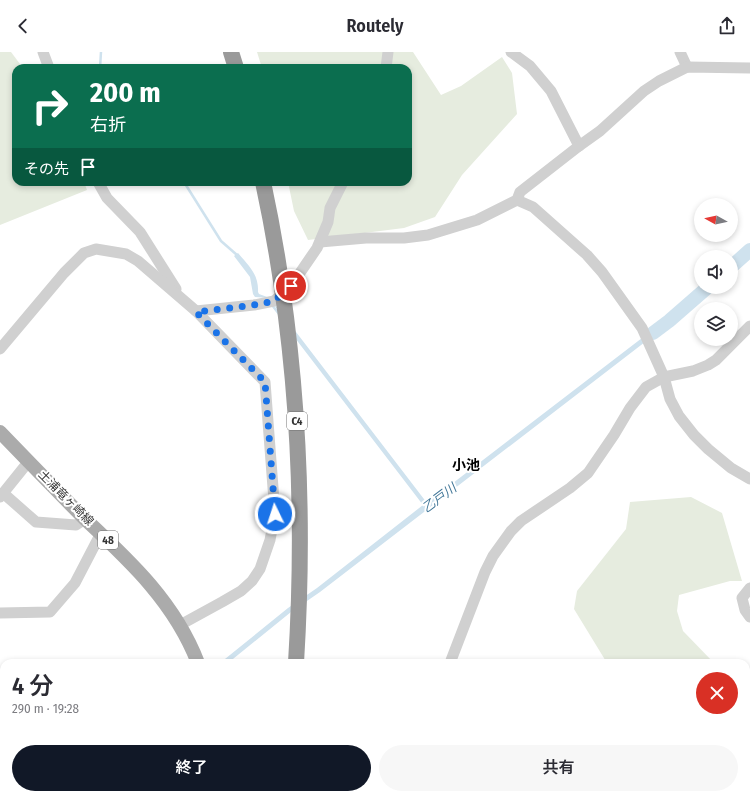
<!DOCTYPE html>
<html lang="ja">
<head>
<meta charset="utf-8">
<style>
	body { margin:0; font-family:"Fira Sans Condensed","Noto Sans JP",sans-serif; background:#f7f7f7; color:#2b2b33; height:100vh; display:flex; flex-direction:column; font-size:15px; white-space:nowrap }
	* { box-sizing:border-box; margin:0 }
	p { font-size:13px; color:#7c7c81 }
	.icon { flex:none; width:22px; height:22px; fill:none; stroke:currentColor; stroke-width:2; stroke-linecap:round; stroke-linejoin:round }
	.map { position:relative; flex:1; overflow:hidden }
	.side { position:absolute; left:0px; top:607px; width:750px; height:140px; display:flex; flex-direction:column; background:#fff; border-radius:12px 12px 0 0; box-shadow:0 2px 6px #0003 }
	.side>* { flex:none }
	.banner { position:absolute; left:12px; top:12px; width:400px; height:122px; border-radius:12px; box-shadow:0 2px 6px #0003; background:#0b6e4f; color:#fff; overflow:hidden }
	.needle { width:26px; rotate:278deg }
	.tools { position:absolute; left:694px; top:146px; display:grid; gap:8px }
	.tools a { display:grid; place-items:center; width:44px; height:44px; border-radius:50%; background:#fff; box-shadow:0 2px 6px #0003; font-size:20px }
	.pin { position:absolute; display:grid; place-items:center; width:34px; height:34px; color:#fff; margin:-17px; border:2px solid #fff; border-radius:50%; box-shadow:0 1px 4px #0007 }
	.me { position:absolute; width:44px; margin:-22px; rotate:356deg; stroke-linejoin:round; filter:drop-shadow(0 0 3px #0008) }
	.turn { display:flex; align-items:center; gap:14px; height:84px; padding:0 12px; font-size:18px }
	.turn .icon { width:52px; height:52px; stroke-width:2.5 }
	.turn b { display:block; font-size:28px; line-height:34px }
	.then { display:flex; align-items:center; height:38px; padding:0 12px; background:#0003; gap:8px; font-size:15px }
	.round { display:grid; place-items:center; flex:none; width:42px; height:42px; border-radius:21px; background:#f7f7f7 }
	.overview { display:flex; align-items:center; justify-content:space-between; height:68px; padding:0 12px }
	h1 { font-size:24px; font-weight:600; line-height:30px }
	.primary-button { display:flex; gap:8px; margin-top:auto; padding:8px 12px }
	.primary-button a { flex:1; height:46px; border-radius:24px; background:#111827; color:#fff; font-size:16px; font-weight:600; line-height:46px; text-align:center }
	.primary-button a+a { background:#f7f7f7; color:#2b2b33 }
	header { display:flex; justify-content:space-between; align-items:center; height:52px; padding:0 12px; background:#fff; font-size:18px; font-weight:600 }
	.map>svg:first-child { display:block }
	.green { fill:#e6ecdf }
	.water { fill:#cfe2ee }
	.lines { fill:none; stroke-linecap:round; stroke-linejoin:round }
	.stream { stroke:#cfe2ee; stroke-width:2.5 }
	.river { stroke:#cfe2ee; stroke-width:14 }
	.minor { stroke:#d0d0d0; stroke-width:11 }
	.major { stroke:#ababab; stroke-width:14 }
	.highway { stroke:#9a9a9a; stroke-width:16 }
	.highway-bridge { stroke:#9a9a9a; stroke-width:16 }
	.route { stroke:#1a73e8; stroke-width:7; stroke-dasharray:0 12.6 }
	.labels { text-anchor:middle; dominant-baseline:central; stroke-width:4; stroke-linejoin:round; paint-order:stroke }
	.shield { fill:#fff; stroke:#707070; stroke-width:1 }
	.shield-label { font-size:11px; font-weight:bold; fill:#333 }
	.street-label { font-size:12px; fill:#333; stroke:#fff }
	.water-label { font-size:13px; font-style:italic; fill:#3f7597; stroke:#fff }
	.quarter-label { font-size:14px; font-weight:bold; fill:#000; stroke:#fff }
</style>
</head>
<body>
<header><svg class="icon" aria-label="back" viewBox="0 0 24 24"><path d="M15 5l-7 7 7 7"/></svg>Routely<svg class="icon" aria-label="share" viewBox="0 0 24 24"><path d="M12 15V3M7 8l5-5 5 5M5 13v7h14v-7"/></svg></header>
<div class="map">
<svg width="750" height="747" viewBox="0 0 750 747">
	<rect width="100%" height="100%" fill="#fff"/>
	<!-- green -->
	<g class="green">
		<polygon points="0,0 11,0 23,16 16,16 16,130 84,130 87,138 0,173"/>
		<polygon points="257,0 413,0 441,43 461,34 502,5 512,21 517,62 462,123 435,165 404,176 308,188 294,159 288,130 408,130 408,16 262,16"/>
		<polygon points="691,445 722,461 742,529 730,529 679,543 677,559 683,579 714,611 607,611 574,557 577,539 626,477 630,450"/>
		<polygon points="746,638 750,641 750,721 746,708"/>
		<polygon points="482,743 701,743 705,747 480,747"/>
	</g>
	<!-- water -->
	<path class="water" d="M238 201C248 213 259 222 258 240L259 242 270 246 427 451 642 286 668 267 671 272 645 290 320 540 291 560 228 611H220L288 556 317 536 423 453 295 286 270 246 255 245 253 242 250 225 234 204Z"/>
	<g class="lines">
		<!-- stream -->
		<g class="stream">
			<polyline points="100,16 101,0"/>
			<polyline points="184,130 221,189 237,203"/>
			<polyline points="272,253 279,262"/>
		</g>
		<!-- river -->
		<g class="river">
			<polyline points="731,215 750,198"/>
			<polyline points="653,281 669,269 708,235"/>
			<polyline points="27,747 47,743"/>
		</g>
		<!-- minor -->
		<g class="minor">
			<polyline points="43,0 49,16"/>
			<polyline points="511,0 530,14 551,39 579,94"/>
			<polyline points="680,0 687,15"/>
			<polyline points="386,16 388,0"/>
			<polyline points="98,130 107,146 140,180 176,237"/>
			<polyline points="517,148 533,155 587,203 602,220 642,276 664,325 670,347 679,364 694,383 708,397 731,416 750,427"/>
			<polyline points="320,190 366,186 404,186 428,183 477,168 517,148 520,140 579,94 600,79 644,39 659,29 687,15 750,16"/>
			<polyline points="196,259 254,253 274,249 291,234 317,196 328,170 330,156 343,130"/>
			<polyline points="0,297 64,221 84,201 96,197 126,202 138,209 196,259 265,330 275,462 270,488 260,517 252,529 241,539 222,550 180,573"/>
			<polyline points="3,441 36,470 76,473 85,467"/>
			<polyline points="0,445 29,409"/>
			<polyline points="750,536 742,546 745,558 750,565"/>
			<polyline points="0,561 50,560 75,531 101,481"/>
			<polyline points="450,611 485,520 493,504 511,479 521,469 570,436 588,421 614,383 630,356 646,335 664,325 693,319 708,313 716,308 750,274"/>
			<polyline points="746,696 750,689"/>
			<polyline points="408,747 412,743"/>
		</g>
		<!-- major -->
		<g class="major">
			<path d="M0 380C28 409 56 438 85 467 131 510 175 551 198 611"/>
			<polyline points="251,743 252,747"/>
		</g>
		<!-- highway -->
		<g class="highway">
			<polyline points="231,0 236,16"/>
			<polyline points="282,747 282,743"/>
		</g>
		<!-- highway-bridge -->
		<path class="highway-bridge" d="M263 130C297 288 306 450 296 611"/>
	</g>
	<g class="lines">
		<!-- route -->
		<polyline class="route" points="275,462 265,330 196,260 254,253 274,249 291,234"/>
	</g>
	<g class="labels">
		<!-- shield labels -->
		<g class="shield">
			<rect x="287" y="360" width="20" height="18" rx="3"/>
			<rect x="98" y="479" width="20" height="18" rx="3"/>
		</g>
		<g class="shield-label">
			<text x="297" y="369">C4</text>
			<text x="108" y="488">48</text>
		</g>
		<!-- street labels -->
		<g class="street-label">
			<text transform="translate(66 446) rotate(45)">土浦竜ヶ崎線</text>
		</g>
		<!-- water labels -->
		<g class="water-label">
			<text transform="translate(439 446) rotate(-37)">乙戸川</text>
		</g>
		<!-- quarter labels -->
		<g class="quarter-label">
			<text x="466" y="413">小池</text>
		</g>
	</g>
</svg>
<div class="tools">
<a><svg class="needle" viewBox="-14 -14 28 28"><path d="M0-13l5 13h-10z" fill="#e53935"/><path d="M0 13l5-13h-10z" fill="#7c7c81"/></svg></a>
<a><svg class="icon" aria-label="sound" viewBox="0 0 24 24"><path d="M4 9h4l5-4v14l-5-4H4zM17 9q2 3 0 6"/></svg></a>
<a><svg class="icon" aria-label="layers" viewBox="0 0 24 24"><path d="M12 4l9 5-9 5-9-5zM3 14l9 5 9-5"/></svg></a>
</div>
<div class="pin" style="left:291px;top:234px;background:#d93025"><svg class="icon" aria-label="arrive" viewBox="0 0 24 24"><path d="M6 21V4h12l-3 4 3 4H6"/></svg></div>
<svg class="me" style="left:275px;top:462px" viewBox="-20 -20 40 40"><circle r="17" fill="#1a73e8" stroke="#fff" stroke-width="3"/><path d="M0-11L8 9 0 5-8 9z" fill="#fff"/></svg>
<div class="banner">
<div class="turn"><svg class="icon" aria-label="right" viewBox="0 0 24 24"><path d="M7 20v-9h11M14 6l5 5-5 5"/></svg><div><b>200 m</b>右折</div></div>
<div class="then">その先<svg class="icon" aria-label="arrive" viewBox="0 0 24 24"><path d="M6 21V4h12l-3 4 3 4H6"/></svg></div>
</div>
<section class="side">
<div class="overview"><div><h1>4 分</h1><p>290 m · 19:28</p></div><a class="round" style="background:#d93025;color:#fff"><svg class="icon" aria-label="close" viewBox="0 0 24 24"><path d="M6 6l12 12M18 6L6 18"/></svg></a></div>
<div class="primary-button"><a>終了</a><a>共有</a></div>
</section>
</div>
</body>
</html>
